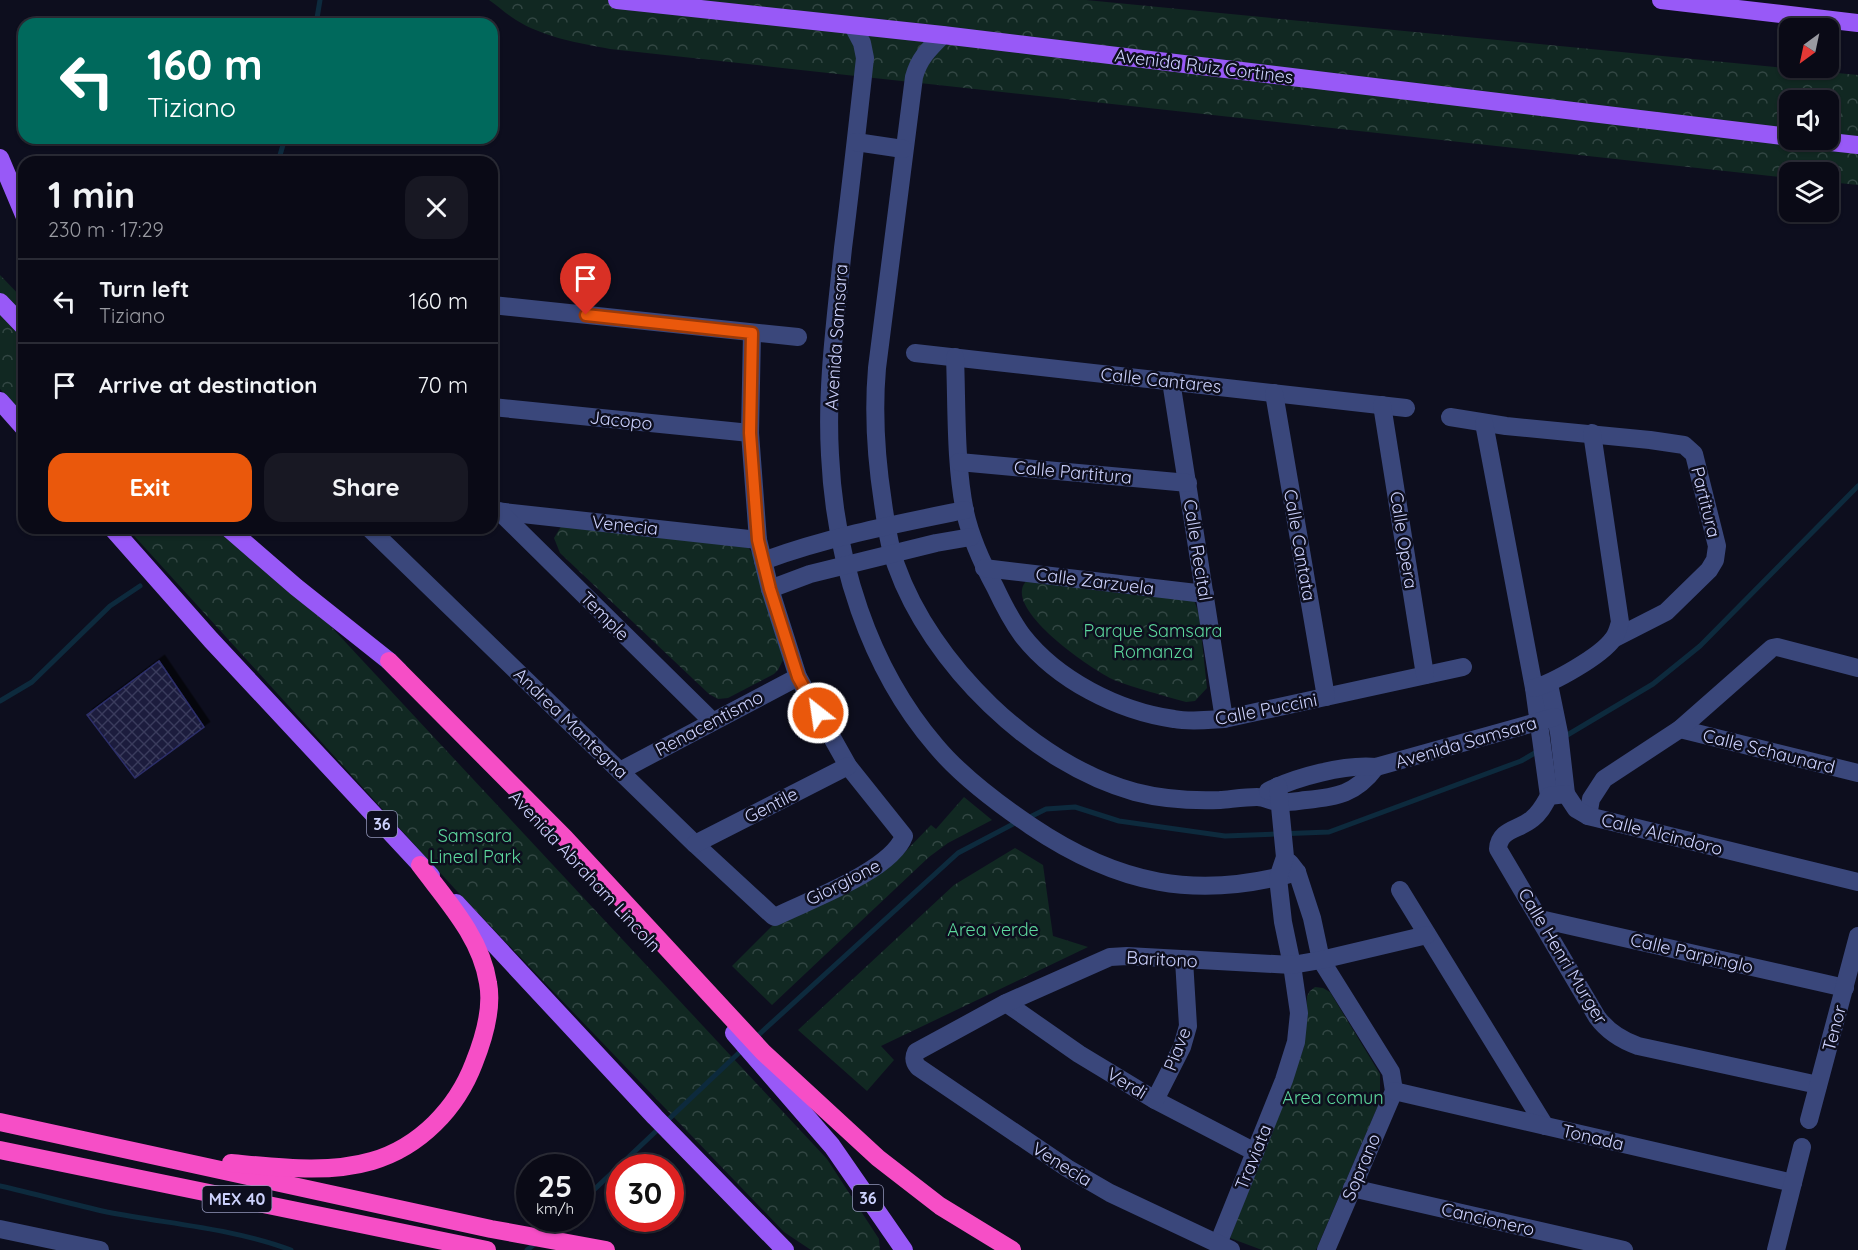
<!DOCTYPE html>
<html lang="en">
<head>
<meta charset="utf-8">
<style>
	body { margin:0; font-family:Quicksand,sans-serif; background:#181823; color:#f1f3f6; height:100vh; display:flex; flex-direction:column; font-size:22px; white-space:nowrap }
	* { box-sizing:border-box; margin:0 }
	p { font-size:20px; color:#999aa1 }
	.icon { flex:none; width:33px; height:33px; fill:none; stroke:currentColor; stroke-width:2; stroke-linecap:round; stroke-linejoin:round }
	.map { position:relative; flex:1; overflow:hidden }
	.sheet { position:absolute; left:18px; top:156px; width:480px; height:378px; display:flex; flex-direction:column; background:#0a0a16; border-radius:18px; box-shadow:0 2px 4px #0004,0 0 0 2px #2a2b35 }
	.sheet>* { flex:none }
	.top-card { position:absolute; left:18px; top:18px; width:480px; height:126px; border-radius:18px; box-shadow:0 2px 4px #0004,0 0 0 2px #2a2b35; background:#00695c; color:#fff; overflow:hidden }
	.needle { width:39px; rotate:213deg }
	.buttons { position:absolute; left:1779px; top:18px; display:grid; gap:12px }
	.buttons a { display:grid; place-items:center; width:60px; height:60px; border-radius:12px; background:#0a0a16; box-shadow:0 2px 4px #0004,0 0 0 2px #2a2b35; font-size:30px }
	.speed { position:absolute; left:516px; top:1154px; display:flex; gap:12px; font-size:30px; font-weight:700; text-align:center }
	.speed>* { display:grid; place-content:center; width:78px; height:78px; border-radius:50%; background:#0a0a16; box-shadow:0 2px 4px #0004,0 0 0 2px #2a2b35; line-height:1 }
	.speed small { font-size:15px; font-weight:400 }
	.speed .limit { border:9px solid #d22; background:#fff; color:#111 }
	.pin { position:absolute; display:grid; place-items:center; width:51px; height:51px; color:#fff; margin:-62px -26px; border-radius:50% 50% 50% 0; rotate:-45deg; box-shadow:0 0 6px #0007 }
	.pin .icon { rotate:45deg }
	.me { position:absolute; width:66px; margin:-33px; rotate:330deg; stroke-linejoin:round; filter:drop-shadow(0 0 4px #0008) }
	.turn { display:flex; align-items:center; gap:21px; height:126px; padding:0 30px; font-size:27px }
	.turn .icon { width:78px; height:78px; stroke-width:2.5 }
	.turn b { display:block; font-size:42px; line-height:51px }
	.round { display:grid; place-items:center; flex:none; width:63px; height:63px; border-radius:18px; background:#181823 }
	.headline { display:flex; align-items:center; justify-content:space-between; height:102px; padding:0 30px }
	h1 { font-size:36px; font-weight:700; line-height:45px }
	.cta { display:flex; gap:12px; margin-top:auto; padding:12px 30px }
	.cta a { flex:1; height:69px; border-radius:18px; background:#ea580c; color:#fff; font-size:24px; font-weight:700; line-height:69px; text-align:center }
	.cta a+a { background:#181823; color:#f1f3f6 }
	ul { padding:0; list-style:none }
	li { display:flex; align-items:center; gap:18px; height:84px; padding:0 30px; border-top:2px solid #2a2b35 }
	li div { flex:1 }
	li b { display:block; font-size:22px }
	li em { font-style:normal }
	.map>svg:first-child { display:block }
	.park { fill:url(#park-crowns); fill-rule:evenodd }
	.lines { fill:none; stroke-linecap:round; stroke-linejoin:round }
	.stream { stroke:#0d2a3d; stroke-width:5 }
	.building { fill:url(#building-cross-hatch); stroke:#2d2f69; stroke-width:1.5; filter:url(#shadow) }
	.minor { stroke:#3a477b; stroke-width:18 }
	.major { stroke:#9859f7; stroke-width:18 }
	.highway { stroke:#f64ec6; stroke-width:18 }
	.route-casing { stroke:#983908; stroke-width:15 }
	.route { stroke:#ea580c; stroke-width:10 }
	.labels { text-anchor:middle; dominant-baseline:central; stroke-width:5; stroke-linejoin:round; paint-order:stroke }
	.shield { fill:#0d0e1e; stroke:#9397ba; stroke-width:1.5 }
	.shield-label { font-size:16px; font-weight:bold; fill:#cdd2fd }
	.street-label { font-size:18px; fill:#cdd2fd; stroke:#0d0e1e }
	.park-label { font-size:18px; fill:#5dd89d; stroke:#0d0e1e }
</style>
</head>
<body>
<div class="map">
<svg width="1858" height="1250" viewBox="0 0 1858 1250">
	<defs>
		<pattern id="park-crowns" width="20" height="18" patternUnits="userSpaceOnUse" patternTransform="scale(1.5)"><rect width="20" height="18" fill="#112822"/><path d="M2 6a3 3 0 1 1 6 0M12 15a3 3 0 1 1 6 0" fill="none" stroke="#324643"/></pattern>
		<pattern id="building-cross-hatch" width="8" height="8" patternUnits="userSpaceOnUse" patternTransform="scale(1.5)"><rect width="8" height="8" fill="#1a1b3e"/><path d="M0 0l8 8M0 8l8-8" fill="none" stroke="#3a3b5b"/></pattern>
		<filter id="shadow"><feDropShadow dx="5.5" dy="-5.5" stdDeviation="0" flood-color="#0009"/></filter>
	</defs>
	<rect width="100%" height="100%" fill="#0d0e1e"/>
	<!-- park -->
	<g class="park">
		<path d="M489 0H1086L1858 75V185L1829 182 1828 172H1790L1789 178 610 49C578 43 543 37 516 20 506 14 498 6 489 0ZM1790 100H1828V140H1790Z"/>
		<polygon points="0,275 24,300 24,415 0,389"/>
		<polygon points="562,525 748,547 754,556 783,660 778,670 774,674 728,698 718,699 709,694 560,553 554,538"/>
		<polygon points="127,528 239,528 827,1159 879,1239 880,1250 811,1250 784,1232 454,888"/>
		<path d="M1030 578 1194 600 1199 614 1207 688 1195 701 1186 702C1162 695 1137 689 1114 680 1092 670 993 603 1030 578Z"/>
		<polygon points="964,797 992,820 948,843 929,857 772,1005 732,966 774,924 894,860 904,853 931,825 936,829"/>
		<polygon points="1015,848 1043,865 1053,936 1088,947 881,1046 894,1060 867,1091 798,1030 954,885"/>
		<polygon points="1315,987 1323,988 1330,992 1380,1074 1380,1101 1316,1250 1262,1250 1230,1238 1304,1047 1307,996 1310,991"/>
	</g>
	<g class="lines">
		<!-- stream -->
		<g class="stream">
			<polyline points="316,24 320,0"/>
			<polyline points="278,162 285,138"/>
			<polyline points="0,701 32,682 110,606 140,586"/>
			<polyline points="1564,737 1653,684 1700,646 1858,486"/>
			<polyline points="1028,818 1046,809 1075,807 1119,821 1225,836 1329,832 1521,761 1540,750"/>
			<polyline points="754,1039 958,853 1019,821"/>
			<path d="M0 1186C36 1194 71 1204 107 1212 168 1224 232 1228 291 1250"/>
			<polyline points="580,1203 743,1049"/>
			<polyline points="545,1235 564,1218"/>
			<polyline points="527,1250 536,1243"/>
		</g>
	</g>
	<!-- building -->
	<polygon class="building" points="159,661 204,727 135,778 87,715"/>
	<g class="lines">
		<!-- minor -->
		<g class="minor">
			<path d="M853 26 862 43 865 58C858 121 851 185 843 248 836 317 826 386 830 455 835 559 868 667 936 746 962 777 997 803 1031 826 1117 884 1196 901 1297 872"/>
			<path d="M943 35C930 48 919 58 914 77L877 368C873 414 876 458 883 503 886 524 889 546 896 565 931 664 1033 764 1135 792 1162 799 1192 801 1220 800 1232 799 1245 797 1257 797 1264 797 1271 801 1278 802 1287 803 1297 801 1306 800 1337 797 1356 794 1376 767"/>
			<polyline points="856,142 903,149"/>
			<polyline points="492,305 798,337"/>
			<polyline points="915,353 1406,408"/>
			<path d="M955 357C957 408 955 462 965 512 971 539 982 563 995 587 1003 604 1011 620 1022 635 1057 680 1118 711 1174 719 1190 722 1207 720 1224 719L1463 667"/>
			<polyline points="1171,381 1224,719"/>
			<polyline points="1274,393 1326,697"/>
			<polyline points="1382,405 1425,675"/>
			<polyline points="492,407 750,433"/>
			<polyline points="1450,417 1506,426 1650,440 1684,445 1694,454 1717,546 1715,560 1709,570 1666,612 1613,639"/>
			<polyline points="1484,423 1534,688 1549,796"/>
			<polyline points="959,462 1188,483"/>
			<polyline points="495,511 758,540"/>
			<polyline points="499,511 712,721"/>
			<path d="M369 528 695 844 773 916 775 917C809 900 891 871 904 836L848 766 798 677 770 589 758 540 750 433 752 333"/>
			<path d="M763 561C828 537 896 524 965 510"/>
			<polyline points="984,568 1205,594"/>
			<polyline points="770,589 810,574 936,543 971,537"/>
			<polyline points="1549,684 1559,733 1566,794"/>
			<path d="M1534 688C1553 683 1601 656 1613 639 1617 634 1618 629 1620 622L1592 433"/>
			<polyline points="1680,729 1858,773"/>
			<polyline points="620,771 798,677"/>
			<path d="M1268 791C1296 777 1345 764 1376 767L1555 717"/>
			<polyline points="1588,816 1591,799 1604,779 1680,729 1772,648 1777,647 1858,668"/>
			<polyline points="695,844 848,766"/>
			<polyline points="1290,863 1297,872 1312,918 1321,960 1391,1072 1394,1091 1326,1250"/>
			<polyline points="1400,890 1545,1126"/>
			<polyline points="1540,919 1845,988"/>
			<polyline points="1006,1003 1079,1054 1155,1100 1255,1152"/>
			<path d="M1818 1085 1638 1046C1621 1040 1608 1032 1597 1017L1498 849C1499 829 1519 830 1532 819 1540 813 1544 805 1549 796L1566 794 1576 809 1588 816 1858 882"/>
			<polyline points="1394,1091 1793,1183"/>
			<polyline points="1155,1100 1182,1047 1188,1026 1184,960"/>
			<polyline points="1809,1120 1858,936"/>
			<polyline points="1352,1188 1624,1250"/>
			<polyline points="0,1229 100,1250"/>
			<polyline points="1218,1244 1284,1080 1296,1042 1299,1013 1292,965 1283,922 1278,878 1285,857 1278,786"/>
			<path d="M1231 1250 1110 1193 1067 1168 918 1067C914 1062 913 1058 916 1052L1006 1003 1110 957 1127 956 1292 965 1321 960 1427 935"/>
			<polyline points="1776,1250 1802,1147"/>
		</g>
		<!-- major -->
		<g class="major">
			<polyline points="617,0 943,35 1790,137"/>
			<polyline points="1661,0 1858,23"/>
			<polyline points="1812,140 1858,145"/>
			<polyline points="0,158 24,215"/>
			<polyline points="0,302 24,327"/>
			<polyline points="0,401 24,428"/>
			<polyline points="112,528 211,640 431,876"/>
			<polyline points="228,528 296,587 389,661 399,671"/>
			<polyline points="456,903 655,1117 785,1250"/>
			<polyline points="734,1033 832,1146 904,1250"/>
		</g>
		<!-- highway -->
		<g class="highway">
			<polyline points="389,661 565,838 763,1052 878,1158 940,1206 1012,1250"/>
			<polyline points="0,1122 491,1229 606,1250"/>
			<polyline points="0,1150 487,1250"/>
			<path d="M231 1163C276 1167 328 1174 372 1161 420 1147 457 1108 474 1063 484 1038 493 1009 488 983 481 937 446 900 420 865"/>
		</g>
	</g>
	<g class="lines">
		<!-- route casing -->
		<g class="route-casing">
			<polyline id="route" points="586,315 752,333 750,433 758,540 770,589 798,677 818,713"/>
		</g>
		<!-- route -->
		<use href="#route" class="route"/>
	</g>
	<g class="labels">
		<!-- shield labels -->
		<g class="shield">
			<rect x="367" y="811" width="30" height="26" rx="4.5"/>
			<rect x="853" y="1185" width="30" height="26" rx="4.5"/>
			<rect x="202.5" y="1186" width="69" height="26" rx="4.5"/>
		</g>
		<g class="shield-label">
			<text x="382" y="824">36</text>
			<text x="868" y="1198">36</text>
			<text x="237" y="1199">MEX 40</text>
		</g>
		<!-- street labels -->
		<g class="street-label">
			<text transform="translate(1204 66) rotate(7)">Avenida Ruiz Cortines</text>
			<text transform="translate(836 337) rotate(-86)">Avenida Samsara</text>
			<text transform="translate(1161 380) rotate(6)">Calle Cantares</text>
			<text transform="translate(621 420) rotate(6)">Jacopo</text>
			<text transform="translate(1073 472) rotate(5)">Calle Partitura</text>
			<text transform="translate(1706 502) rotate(76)">Partitura</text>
			<text transform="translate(625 525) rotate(6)">Venecia</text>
			<text transform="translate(1404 540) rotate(81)">Calle Opera</text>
			<text transform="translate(1300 545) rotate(80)">Calle Cantata</text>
			<text transform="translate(1198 550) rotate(81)">Calle Recital</text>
			<text transform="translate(1095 581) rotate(7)">Calle Zarzuela</text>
			<text transform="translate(605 616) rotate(45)">Temple</text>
			<text transform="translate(1266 709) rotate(-11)">Calle Puccini</text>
			<text transform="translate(571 723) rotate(44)">Andrea Mantegna</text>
			<text transform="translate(709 723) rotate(-28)">Renacentismo</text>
			<text transform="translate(1466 742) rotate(-16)">Avenida Samsara</text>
			<text transform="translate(1769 751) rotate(14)">Calle Schaunard</text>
			<text transform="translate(771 805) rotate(-27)">Gentile</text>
			<text transform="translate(1662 834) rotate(14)">Calle Alcindoro</text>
			<text transform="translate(585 871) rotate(47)">Avenida Abraham Lincoln</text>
			<text transform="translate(843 882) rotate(-27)">Giorgione</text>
			<text transform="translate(1692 953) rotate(13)">Calle Parpinglo</text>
			<text transform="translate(1563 956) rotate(59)">Calle Henri Murger</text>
			<text transform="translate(1162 959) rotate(3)">Baritono</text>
			<text transform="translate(1834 1028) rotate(-75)">Tenor</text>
			<text transform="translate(1177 1049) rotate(-69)">Piave</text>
			<text transform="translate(1127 1083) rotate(31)">Verdi</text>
			<text transform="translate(1593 1137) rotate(13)">Tonada</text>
			<text transform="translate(1253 1157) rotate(-68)">Traviata</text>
			<text transform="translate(1062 1164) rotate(32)">Venecia</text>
			<text transform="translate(1361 1167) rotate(-67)">Soprano</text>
			<text transform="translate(1488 1219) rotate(13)">Cancionero</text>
		</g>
		<!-- park labels -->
		<g class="park-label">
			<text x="1153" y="630">Parque Samsara<tspan x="1153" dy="21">Romanza</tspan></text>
			<text x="475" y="835">Samsara<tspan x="475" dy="21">Lineal Park</tspan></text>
			<text x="993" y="929">Area verde</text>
			<text x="1333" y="1097">Area comun</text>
		</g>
	</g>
</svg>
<div class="buttons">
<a><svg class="needle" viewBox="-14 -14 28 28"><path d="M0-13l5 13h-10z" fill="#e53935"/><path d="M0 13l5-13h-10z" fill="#999aa1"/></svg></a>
<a><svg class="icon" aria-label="sound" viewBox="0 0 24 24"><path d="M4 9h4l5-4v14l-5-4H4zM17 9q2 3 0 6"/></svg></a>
<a><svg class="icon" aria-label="layers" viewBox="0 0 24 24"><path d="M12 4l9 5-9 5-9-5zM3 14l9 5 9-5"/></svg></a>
</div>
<div class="speed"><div>25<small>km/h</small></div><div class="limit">30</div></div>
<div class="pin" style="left:586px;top:315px;background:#d93025"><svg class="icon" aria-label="arrive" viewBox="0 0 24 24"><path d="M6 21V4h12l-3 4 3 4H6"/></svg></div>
<svg class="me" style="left:818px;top:713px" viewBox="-20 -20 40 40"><circle r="17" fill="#ea580c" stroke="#fff" stroke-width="3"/><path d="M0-11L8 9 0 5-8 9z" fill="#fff"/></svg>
<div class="top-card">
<div class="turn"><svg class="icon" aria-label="left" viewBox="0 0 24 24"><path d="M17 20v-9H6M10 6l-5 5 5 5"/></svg><div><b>160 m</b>Tiziano</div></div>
</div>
<section class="sheet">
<div class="headline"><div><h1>1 min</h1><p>230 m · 17:29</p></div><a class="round"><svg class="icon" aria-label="close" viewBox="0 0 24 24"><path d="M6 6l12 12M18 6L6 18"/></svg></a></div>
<ul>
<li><svg class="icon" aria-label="left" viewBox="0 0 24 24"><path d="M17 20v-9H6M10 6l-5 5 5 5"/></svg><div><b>Turn left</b><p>Tiziano</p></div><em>160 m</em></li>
<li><svg class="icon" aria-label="arrive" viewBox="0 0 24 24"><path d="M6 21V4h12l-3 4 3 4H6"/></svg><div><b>Arrive at destination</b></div><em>70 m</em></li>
</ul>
<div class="cta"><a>Exit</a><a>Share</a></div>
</section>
</div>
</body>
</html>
